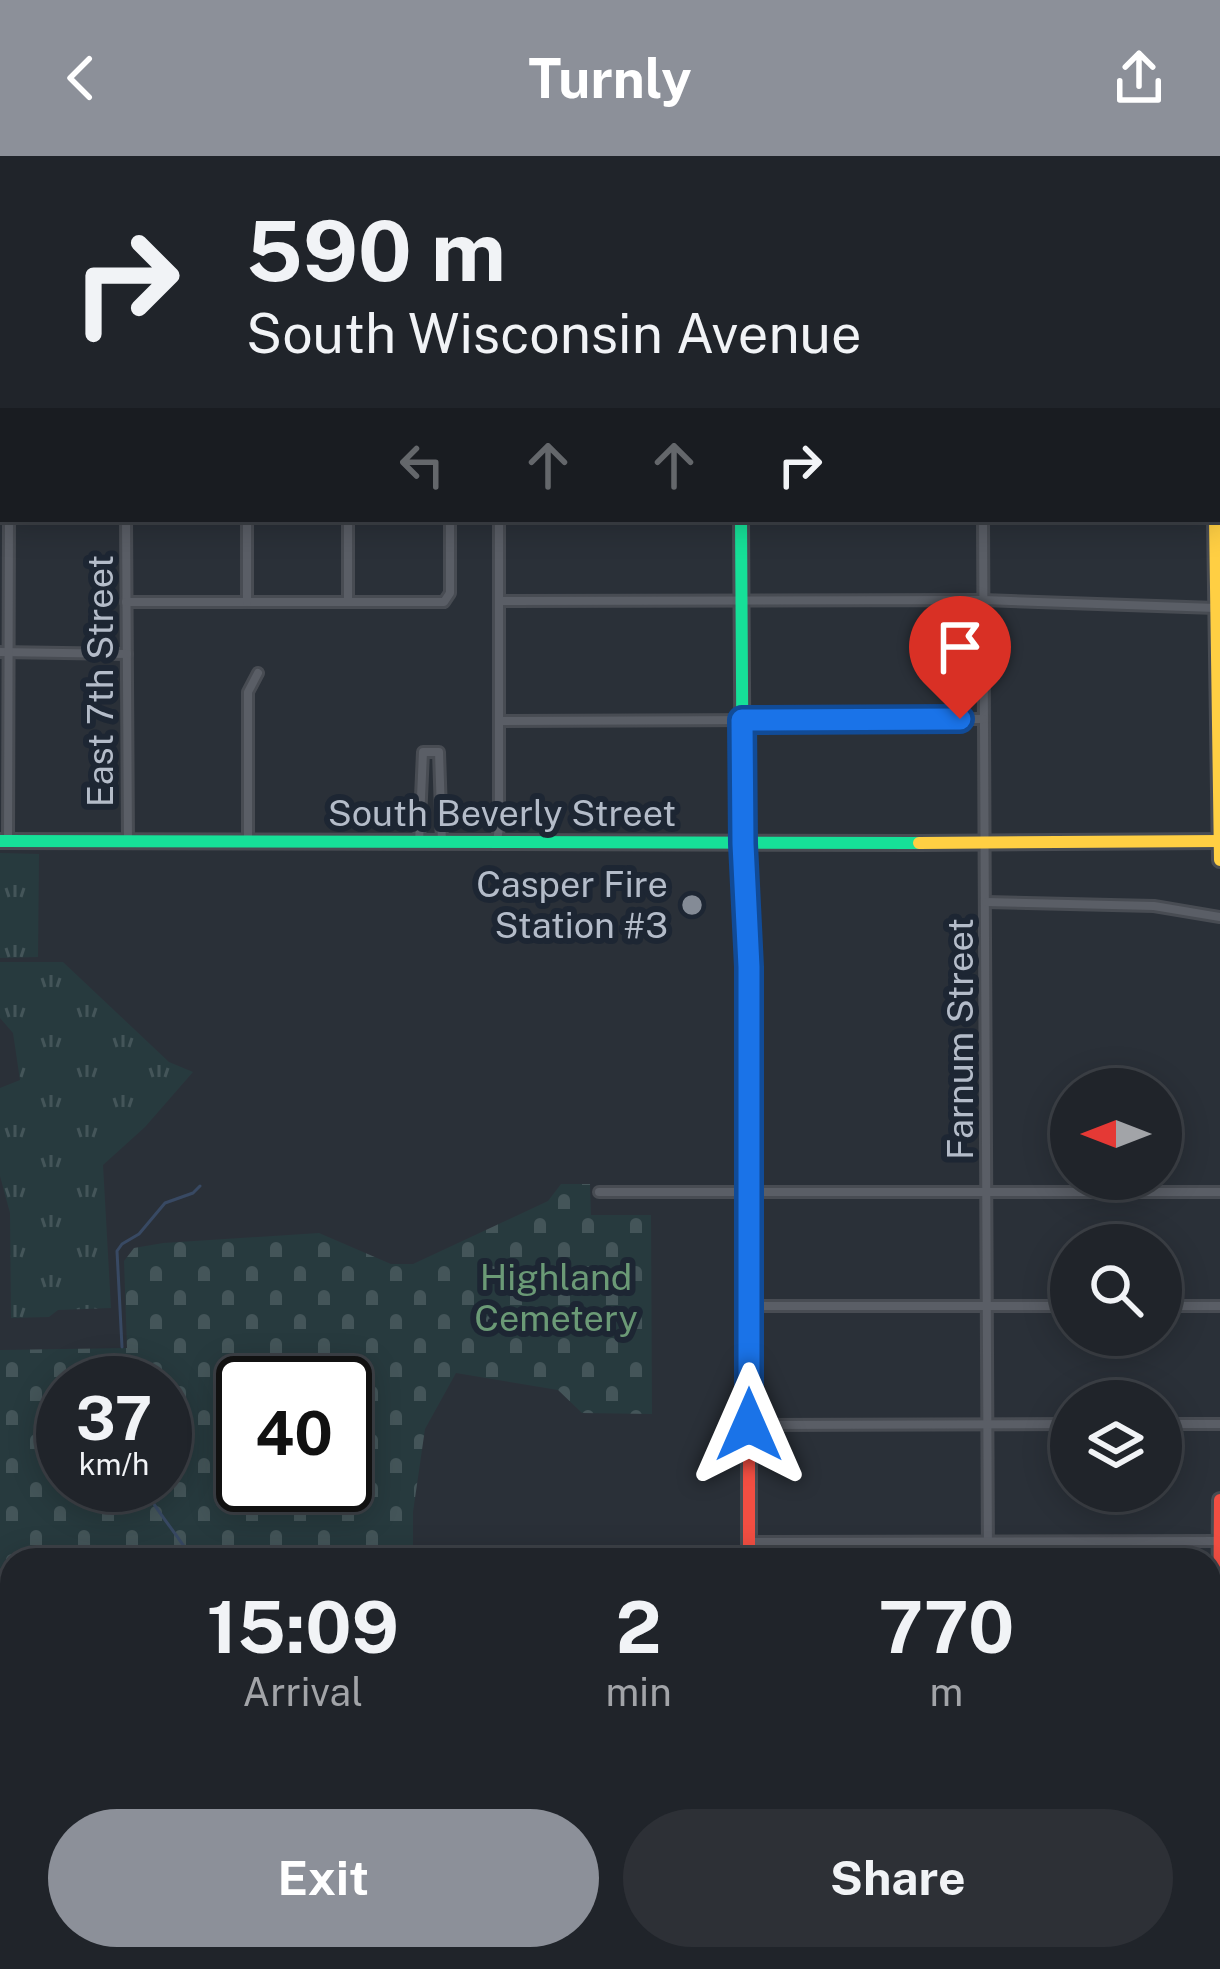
<!DOCTYPE html>
<html lang="en">
<head>
<meta charset="utf-8">
<style>
	body { margin:0; font-family:"Public Sans",sans-serif; background:#2d3036; color:#f1f3f6; height:100vh; display:flex; flex-direction:column; font-size:45px; white-space:nowrap }
	* { box-sizing:border-box; margin:0 }
	p { font-size:39px; color:#a2a4a8 }
	.icon { flex:none; width:66px; height:66px; fill:none; stroke:currentColor; stroke-width:2; stroke-linecap:round; stroke-linejoin:round }
	.map { position:relative; flex:1; overflow:hidden }
	.side { position:absolute; left:0px; top:1392px; width:1221px; height:423px; display:flex; flex-direction:column; background:#20242a; border-radius:36px 36px 0 0; box-shadow:0 6px 30px #0003,0 0 0 3px #3d4147 }
	.side>* { flex:none }
	.banner { position:absolute; left:0px; top:0px; width:1221px; height:366px; box-shadow:0 6px 30px #0003,0 0 0 3px #3d4147; background:#20242a; color:#f1f3f6; overflow:hidden }
	.needle { width:78px; rotate:270deg }
	.tools { position:absolute; left:1050px; top:912px; display:grid; gap:24px }
	.tools a { display:grid; place-items:center; width:132px; height:132px; border-radius:50%; background:#20242a; box-shadow:0 6px 30px #0003,0 0 0 3px #3d4147; font-size:60px }
	.speed { position:absolute; left:36px; top:1200px; display:flex; gap:24px; font-size:60px; font-weight:700; text-align:center }
	.speed>* { display:grid; place-content:center; width:156px; height:156px; border-radius:50%; background:#20242a; box-shadow:0 6px 30px #0003,0 0 0 3px #3d4147; line-height:1 }
	.speed small { font-size:30px; font-weight:400 }
	.speed .limit { border:6px solid #111; border-radius:18px; background:#fff; color:#111 }
	.pin { position:absolute; display:grid; place-items:center; width:102px; height:102px; color:#fff; margin:-123px -51px; border-radius:50% 50% 50% 0; rotate:-45deg; box-shadow:0 0 12px #0007 }
	.pin .icon { rotate:45deg }
	.me { position:absolute; width:132px; margin:-66px; rotate:0deg; stroke-linejoin:round; filter:drop-shadow(0 0 9px #0008) }
	.turn { display:flex; align-items:center; gap:42px; height:252px; padding:0 48px; font-size:54px }
	.turn .icon { width:156px; height:156px; stroke-width:2.5 }
	.turn b { display:block; font-size:84px; line-height:102px }
	.lanes { display:flex; align-items:center; height:114px; padding:0 48px; background:#0003; justify-content:center; gap:60px; direction:ltr }
	.lanes .off { opacity:.35 }
	.eta { display:flex; justify-content:space-evenly; align-items:center; height:204px; text-align:center }
	.eta b { font-size:72px; font-weight:700; line-height:84px }
	.primary-button { display:flex; gap:24px; margin-top:auto; padding:24px 48px }
	.primary-button a { flex:1; height:138px; border-radius:72px; background:#8c9099; color:#fff; font-size:48px; font-weight:700; line-height:138px; text-align:center }
	.primary-button a+a { background:#2d3036; color:#f1f3f6 }
	header { display:flex; justify-content:space-between; align-items:center; height:156px; padding:0 48px; background:#8c9099; color:#fff; font-size:54px; font-weight:700 }
	.map>svg:first-child { display:block }
	.cemetery { fill:url(#cemetery-stones); fill-rule:evenodd }
	.park { fill:url(#park-tufts) }
	.lines { fill:none; stroke-linecap:round; stroke-linejoin:round }
	.stream { stroke:#384963; stroke-width:3 }
	.street-casing { stroke:#484c53; stroke-width:14 }
	.fast-casing { stroke:#484c53; stroke-width:18 }
	.slow-casing { stroke:#484c53; stroke-width:18 }
	.jam-casing { stroke:#484c53; stroke-width:18 }
	.street { stroke:#5a5e66; stroke-width:8 }
	.fast { stroke:#16e098; stroke-width:12 }
	.slow { stroke:#ffcf43; stroke-width:12 }
	.jam { stroke:#f24e42; stroke-width:12 }
	.route-casing { stroke:#114b97; stroke-width:30 }
	.route { stroke:#1a73e8; stroke-width:21 }
	.poi-dot { fill:#848b96; stroke:#1d2633; stroke-width:4.5 }
	.labels { text-anchor:middle; dominant-baseline:central; stroke-width:12; stroke-linejoin:round; paint-order:stroke }
	.street-label { font-size:36px; fill:#b4bcc9; stroke:#1d2633 }
	.poi-label { font-size:36px; fill:#b4bcc9; stroke:#1d2633; text-anchor:end }
	.park-label { font-size:36px; fill:#6b9a76; stroke:#1d2633 }
</style>
</head>
<body>
<header><svg class="icon" aria-label="back" viewBox="0 0 24 24"><path d="M15 5l-7 7 7 7"/></svg>Turnly<svg class="icon" aria-label="share" viewBox="0 0 24 24"><path d="M12 15V3M7 8l5-5 5 5M5 13v7h14v-7"/></svg></header>
<div class="map">
<svg width="1220" height="1813" viewBox="0 0 1220 1813">
	<defs>
		<pattern id="cemetery-stones" width="16" height="16" patternUnits="userSpaceOnUse" patternTransform="scale(3)"><rect width="16" height="16" fill="#273a3e"/><path d="M2 7V4a2 2 0 0 1 4 0v3zM10 15v-3a2 2 0 0 1 4 0v3z" fill="#445559"/></pattern>
		<pattern id="park-tufts" width="24" height="20" patternUnits="userSpaceOnUse" patternTransform="scale(3)"><rect width="24" height="20" fill="#273a3e"/><path d="M3 7l-1-3M5 7V3M7 7l1-3M15 17l-1-3M17 17v-4M19 17l1-3" fill="none" stroke="#445559"/></pattern>
	</defs>
	<rect width="100%" height="100%" fill="#2a3038"/>
	<!-- cemetery -->
	<path class="cemetery" d="M561 1028H590L591 1059H651L652 1258 582 1257 558 1234 456 1217 425 1273 413 1356V1404H12V1610H0V1194L127 1192 124 1105 134 1092 163 1087 319 1077 391 1108H413L548 1045ZM63 1227H165V1329H63ZM243 1227H345V1329H243Z"/>
	<!-- park -->
	<g class="park">
		<polygon points="0,697 39,698 38,801 0,802"/>
		<polygon points="0,806 63,806 169,906 193,916 145,971 103,1009 111,1152 58,1154 49,1161 11,1162 10,1057 0,1020 0,932 20,924 13,877 0,862"/>
	</g>
	<g class="lines">
		<!-- stream -->
		<g class="stream">
			<polyline points="122,1191 117,1095 122,1088 139,1078 165,1047 193,1037 200,1030"/>
			<polyline points="123,1210 123,1227"/>
			<path d="M142 1329C157 1356 177 1378 193 1404"/>
		</g>
		<!-- street casing -->
		<g class="street-casing">
			<g id="street">
				<polyline points="65,0 65,3"/>
				<polyline points="155,0 155,3"/>
				<polyline points="248,0 248,3"/>
				<polyline points="499,0 499,3"/>
				<polyline points="1022,0 1022,3"/>
				<polyline points="0,214 3,214"/>
				<polyline points="1218,218 1220,218"/>
				<polyline points="126,363 128,686"/>
				<polyline points="983,363 988,1404"/>
				<polyline points="348,444 348,363"/>
				<polyline points="500,445 983,444 1216,452"/>
				<polyline points="126,446 444,446 450,437 450,363"/>
				<polyline points="247,446 247,363"/>
				<polyline points="0,496 127,498"/>
				<polyline points="499,565 983,563"/>
				<polyline points="8,685 9,363"/>
				<polyline points="248,686 248,536 258,517"/>
				<polyline points="497,686 499,671 499,363"/>
				<polyline points="419,687 423,596 439,596 442,687"/>
				<polyline points="986,746 1154,750 1220,761"/>
				<polyline points="599,1036 1220,1036"/>
				<polyline points="749,1150 1071,1150"/>
				<polyline points="1161,1150 1220,1150"/>
				<polyline points="1161,1268 1220,1268"/>
				<polyline points="749,1269 1071,1268"/>
				<polyline points="750,1386 1220,1385"/>
				<polyline points="0,1626 12,1626"/>
				<polyline points="0,1695 12,1695"/>
				<polyline points="989,1803 989,1813"/>
				<polyline points="92,1813 92,1803"/>
				<polyline points="226,1813 226,1803"/>
				<polyline points="515,1813 515,1803"/>
			</g>
		</g>
		<!-- fast casing -->
		<g class="fast-casing">
			<g id="fast">
				<polyline points="1210,0 1210,3"/>
				<polyline points="741,363 743,688 750,902 749,1187"/>
				<polyline points="0,685 919,687"/>
			</g>
		</g>
		<!-- slow casing -->
		<g class="slow-casing">
			<g id="slow">
				<polyline points="740,0 740,3"/>
				<polyline points="1215,363 1220,704"/>
				<polyline points="919,687 1220,685"/>
				<polyline points="749,1803 749,1813"/>
			</g>
		</g>
		<!-- jam casing -->
		<g class="jam-casing">
			<g id="jam">
				<polyline points="749,1404 749,1187"/>
				<polyline points="1217,1813 1220,1344"/>
			</g>
		</g>
		<!-- street -->
		<use href="#street" class="street"/>
		<!-- fast -->
		<use href="#fast" class="fast"/>
		<!-- slow -->
		<use href="#slow" class="slow"/>
		<!-- jam -->
		<use href="#jam" class="jam"/>
	</g>
	<g class="lines">
		<!-- route casing -->
		<g class="route-casing">
			<polyline id="route" points="749,1269 749,811 743,688 742,564 960,563"/>
		</g>
		<!-- route -->
		<use href="#route" class="route"/>
	</g>
	<!-- markers -->
	<circle class="poi-dot" cx="692" cy="749" r="12"/>
	<g class="labels">
		<!-- street labels -->
		<g class="street-label">
			<text transform="translate(100 525) rotate(-90)">East 7th Street</text>
			<text x="502" y="657">South Beverly Street</text>
			<text transform="translate(960 883) rotate(-90)">Farnum Street</text>
		</g>
		<!-- poi labels -->
		<g class="poi-label">
			<text x="668" y="728">Casper Fire<tspan x="668" dy="41">Station #3</tspan></text>
		</g>
		<!-- park labels -->
		<g class="park-label">
			<text x="556" y="1121">Highland<tspan x="556" dy="41">Cemetery</tspan></text>
		</g>
	</g>
</svg>
<div class="tools">
<a><svg class="needle" viewBox="-14 -14 28 28"><path d="M0-13l5 13h-10z" fill="#e53935"/><path d="M0 13l5-13h-10z" fill="#a2a4a8"/></svg></a>
<a><svg class="icon" aria-label="search" viewBox="0 0 24 24"><circle cx="10" cy="10" r="6"/><path d="M15 15l6 6"/></svg></a>
<a><svg class="icon" aria-label="layers" viewBox="0 0 24 24"><path d="M12 4l9 5-9 5-9-5zM3 14l9 5 9-5"/></svg></a>
</div>
<div class="speed"><div>37<small>km/h</small></div><div class="limit">40</div></div>
<div class="pin" style="left:960px;top:563px;background:#d93025"><svg class="icon" aria-label="arrive" viewBox="0 0 24 24"><path d="M6 21V4h12l-3 4 3 4H6"/></svg></div>
<svg class="me" style="left:749px;top:1269px" viewBox="-20 -20 40 40"><path d="M0-17L14 15 0 8-14 15z" fill="#1a73e8" stroke="#fff" stroke-width="4"/></svg>
<div class="banner">
<div class="turn"><svg class="icon" aria-label="right" viewBox="0 0 24 24"><path d="M7 20v-9h11M14 6l5 5-5 5"/></svg><div><b>590 m</b>South Wisconsin Avenue</div></div>
<div class="lanes"><svg class="icon off" aria-label="left" viewBox="0 0 24 24"><path d="M17 20v-9H6M10 6l-5 5 5 5"/></svg><svg class="icon off" aria-label="ahead" viewBox="0 0 24 24"><path d="M12 20V5M6 11l6-6 6 6"/></svg><svg class="icon off" aria-label="ahead" viewBox="0 0 24 24"><path d="M12 20V5M6 11l6-6 6 6"/></svg><svg class="icon" aria-label="right" viewBox="0 0 24 24"><path d="M7 20v-9h11M14 6l5 5-5 5"/></svg></div>
</div>
<section class="side">
<div class="eta">
<div><b>15:09</b><p>Arrival</p></div>
<div><b>2</b><p>min</p></div>
<div><b>770</b><p>m</p></div>
</div>
<div class="primary-button"><a>Exit</a><a>Share</a></div>
</section>
</div>
</body>
</html>
